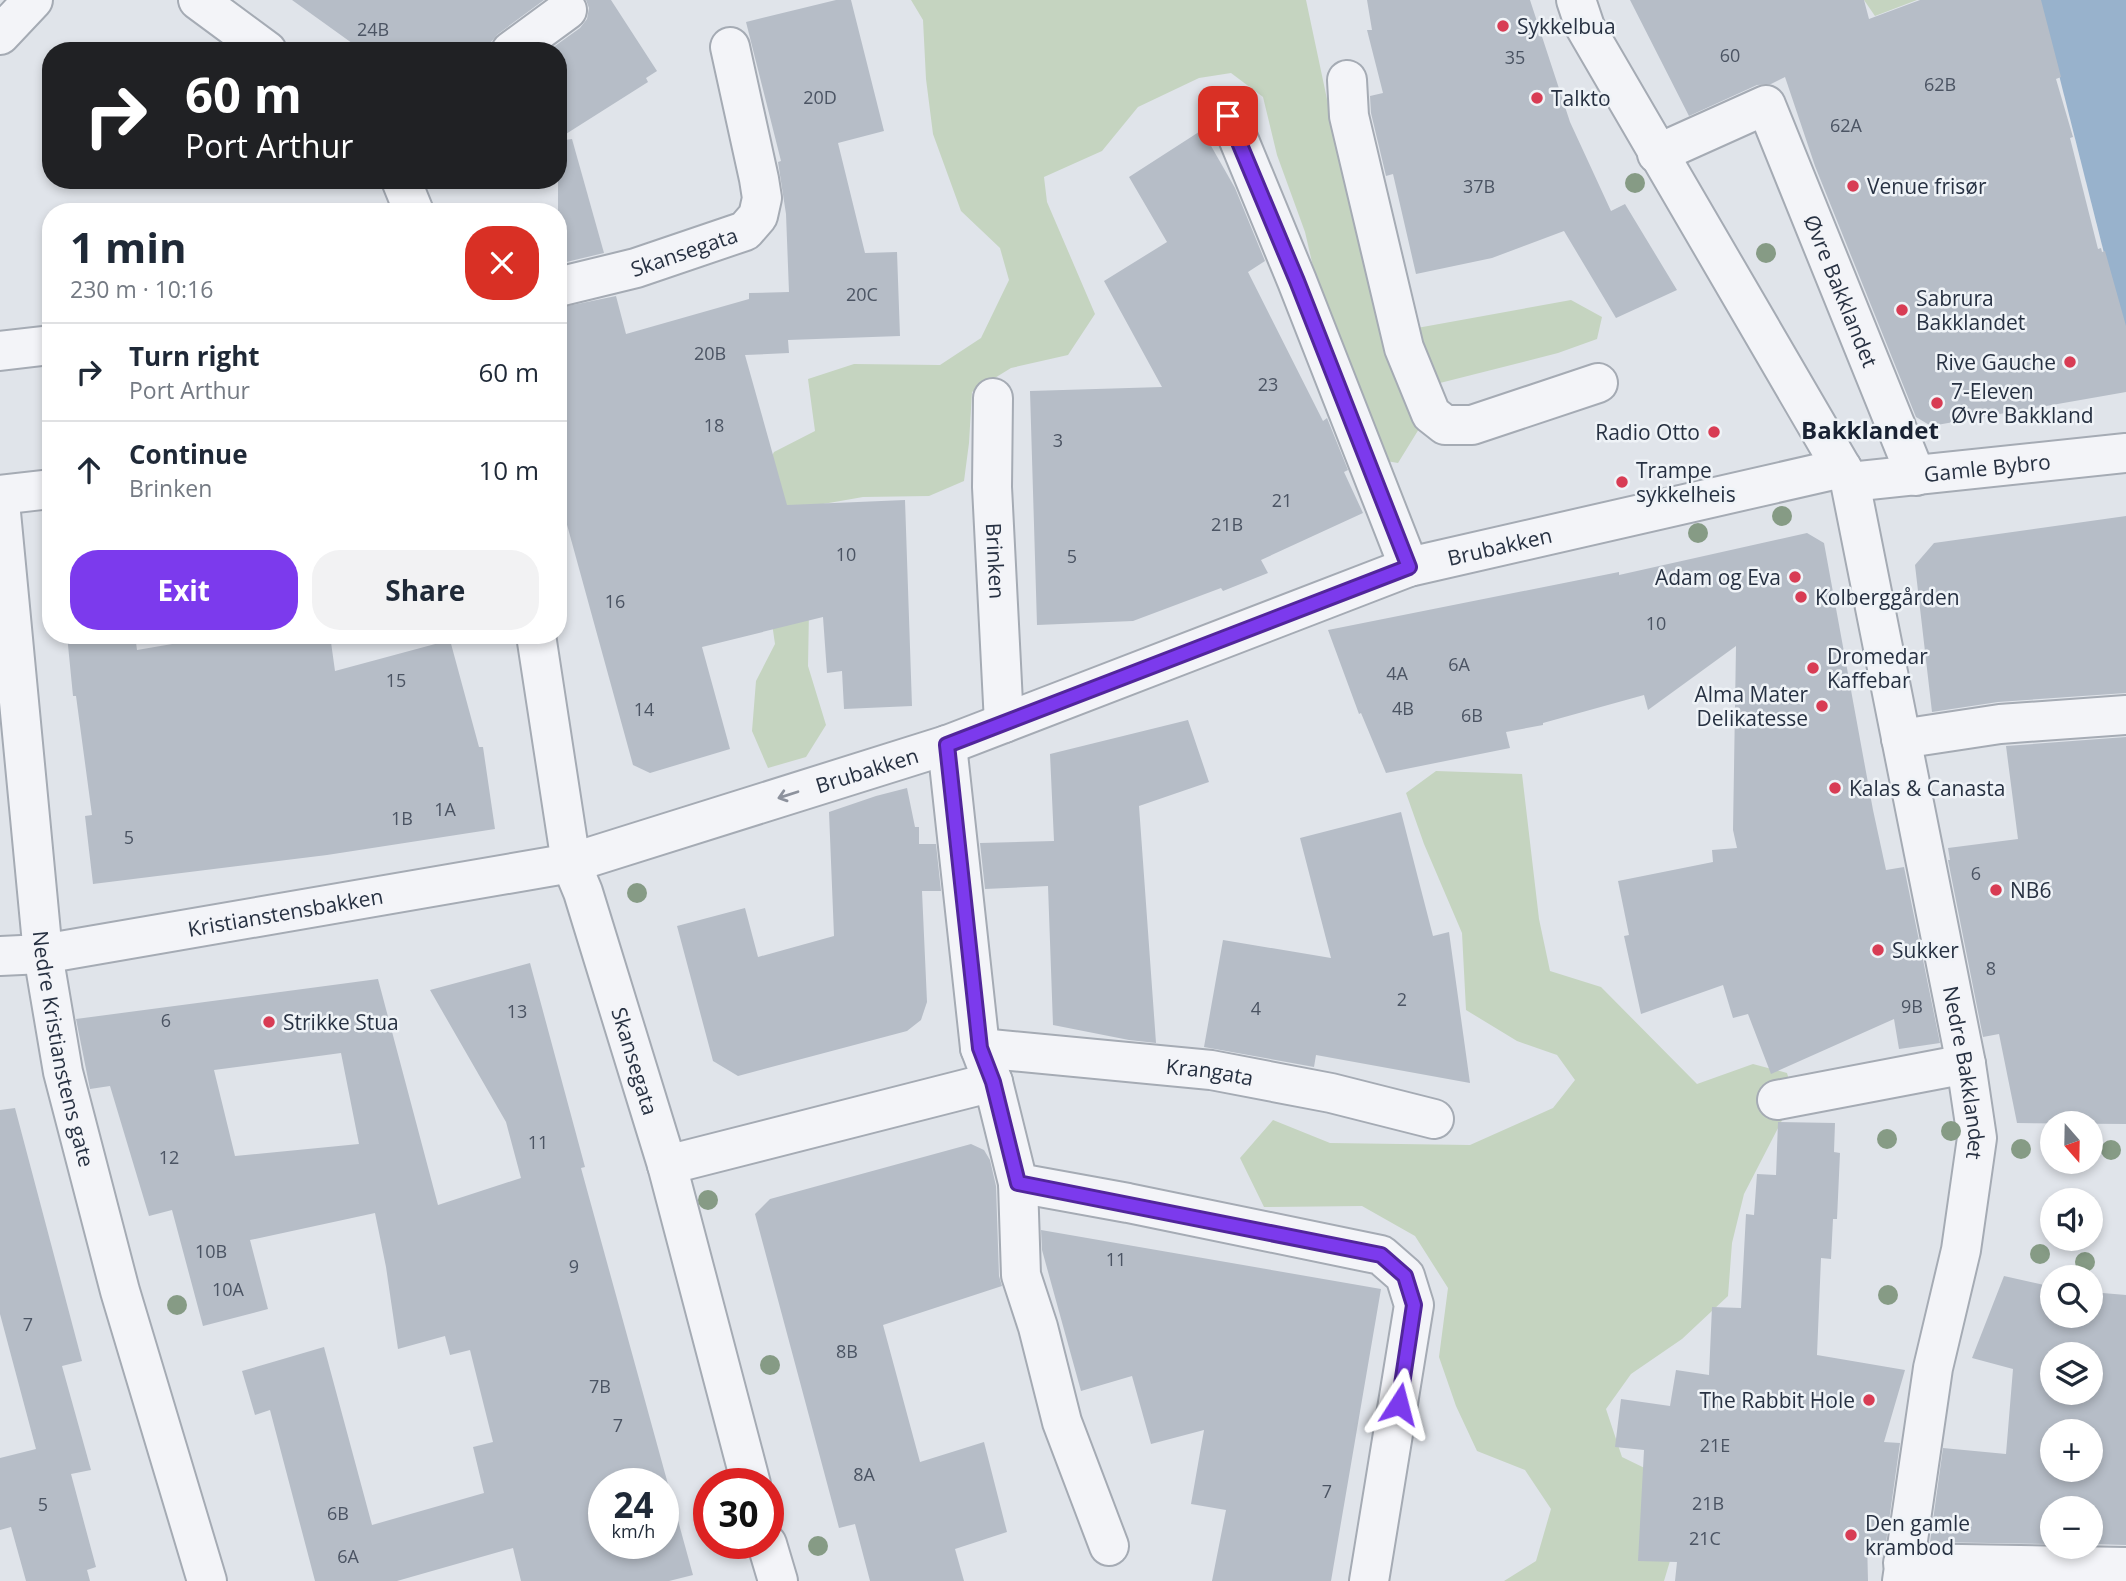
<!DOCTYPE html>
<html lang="en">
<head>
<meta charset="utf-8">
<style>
	body { margin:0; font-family:"Open Sans",sans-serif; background:#f2f2f3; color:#1f2937; height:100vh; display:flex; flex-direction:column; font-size:26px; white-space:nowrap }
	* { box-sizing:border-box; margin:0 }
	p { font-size:23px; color:#747a83 }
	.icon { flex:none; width:38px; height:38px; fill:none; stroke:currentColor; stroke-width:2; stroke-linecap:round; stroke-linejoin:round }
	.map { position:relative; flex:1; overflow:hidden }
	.panel { position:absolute; left:42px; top:203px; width:525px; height:441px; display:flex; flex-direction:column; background:#fff; border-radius:28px; box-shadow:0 4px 10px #0003 }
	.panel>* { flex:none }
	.top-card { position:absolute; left:42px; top:42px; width:525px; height:147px; border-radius:28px; box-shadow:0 4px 10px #0003; background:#202124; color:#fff; overflow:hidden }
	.needle { width:46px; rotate:160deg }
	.buttons { position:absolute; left:2040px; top:1111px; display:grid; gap:14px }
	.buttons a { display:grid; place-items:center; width:63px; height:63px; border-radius:50%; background:#fff; box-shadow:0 4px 10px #0003; font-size:35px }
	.speed { position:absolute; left:588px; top:1468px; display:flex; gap:14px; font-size:35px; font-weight:700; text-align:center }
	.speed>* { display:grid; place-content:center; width:91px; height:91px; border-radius:50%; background:#fff; box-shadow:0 4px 10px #0003; line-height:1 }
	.speed small { font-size:18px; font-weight:400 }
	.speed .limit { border:10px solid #d22; background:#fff; color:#111 }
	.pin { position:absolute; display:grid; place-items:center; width:60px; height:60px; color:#fff; margin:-30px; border-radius:14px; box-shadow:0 4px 10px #0006 }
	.me { position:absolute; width:77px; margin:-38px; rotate:9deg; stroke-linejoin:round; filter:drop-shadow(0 0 5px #0008) }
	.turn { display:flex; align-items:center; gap:24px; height:147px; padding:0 28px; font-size:32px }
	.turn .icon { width:91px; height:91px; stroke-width:2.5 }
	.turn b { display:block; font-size:49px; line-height:60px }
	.round { display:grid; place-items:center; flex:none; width:74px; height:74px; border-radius:28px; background:#f2f2f3 }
	.overview { display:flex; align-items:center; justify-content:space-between; height:119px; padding:0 28px }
	h1 { font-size:42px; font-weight:700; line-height:52px }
	.cta { display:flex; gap:14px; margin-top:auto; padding:14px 28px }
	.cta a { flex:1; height:80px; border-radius:28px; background:#7c3aed; color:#fff; font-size:28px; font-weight:700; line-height:80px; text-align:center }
	.cta a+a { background:#f2f2f3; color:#1f2937 }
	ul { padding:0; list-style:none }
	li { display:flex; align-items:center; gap:21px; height:98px; padding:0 28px; border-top:2px solid #e0e1e3 }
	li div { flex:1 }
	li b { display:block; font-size:26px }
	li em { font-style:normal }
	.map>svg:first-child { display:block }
	.green { fill:#c5d4c0 }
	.water { fill:#98b2cc }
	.building { fill:#b6bdc7; fill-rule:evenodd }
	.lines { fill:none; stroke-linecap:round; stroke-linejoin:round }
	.minor-casing { stroke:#a5abb4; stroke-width:42 }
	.minor { stroke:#f3f4f8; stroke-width:38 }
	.tree { fill:#869b85 }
	.oneway { stroke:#8d929d }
	.route-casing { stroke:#51269a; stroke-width:18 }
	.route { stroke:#7c3aed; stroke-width:12 }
	.poi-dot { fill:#d83c54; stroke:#eff3f7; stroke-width:2.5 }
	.labels { text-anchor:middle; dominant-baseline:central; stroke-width:5; stroke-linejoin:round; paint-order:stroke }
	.number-label { font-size:18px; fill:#4b5463 }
	.poi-label { font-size:21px; fill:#273142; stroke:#eff3f7; text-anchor:start }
	.street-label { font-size:21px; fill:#273142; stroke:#eff3f7 }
	.quarter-label { font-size:24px; font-weight:bold; fill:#192233; stroke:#eff3f7 }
</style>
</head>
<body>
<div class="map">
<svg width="2126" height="1581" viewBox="0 0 2126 1581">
	<rect width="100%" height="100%" fill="#e0e4ea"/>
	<!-- green -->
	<g class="green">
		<polygon points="911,0 1306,0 1331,118 1417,328 1571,300 1602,317 1597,339 1558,353 1432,385 1422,424 1398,463 1357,456 1305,232 1277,155 1263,97 1231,73 1199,78 1138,107 1102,151 1044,177 1047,202 1095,314 1068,355 1011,368 972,392 969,443 964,481 929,496 863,497 806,507 809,611 808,666 826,725 806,757 768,768 752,731 756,681 775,644 753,492 774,452 815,431 808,379 854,364 940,365 981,338 1009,280 1000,248 961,211 933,134 926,79 923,20"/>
		<polygon points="1864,0 1917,0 1875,16"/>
		<polygon points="1436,771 1522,774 1539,919 1550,971 1601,987 1697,1084 1753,1064 1787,1073 1794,1097 1744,1194 1732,1243 1728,1296 1682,1339 1631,1374 1606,1409 1622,1457 1665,1478 1678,1534 1664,1581 1504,1581 1536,1561 1551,1509 1525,1470 1477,1451 1456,1406 1439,1357 1448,1288 1415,1236 1362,1206 1264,1207 1240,1158 1273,1120 1330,1143 1470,1145 1553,1108 1575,1080 1557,1055 1517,1041 1466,1010 1462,933 1424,844 1406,793"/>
	</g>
	<!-- water -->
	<polygon class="water" points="2040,0 2126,0 2126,340"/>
	<!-- building -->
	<g class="building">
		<polygon points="292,0 544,0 498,34 491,42 490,51 363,51"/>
		<polygon points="586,0 611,0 657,71 646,78 648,82 558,139 558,51 548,51 580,28 587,19 589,8"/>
		<polygon points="836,0 851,0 884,131 838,143 865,253 897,252 900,336 788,340 789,353 745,355 787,505 905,500 912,706 844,709 842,671 827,673 823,617 702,647 730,749 650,773 633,765 558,492 558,308 616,296 626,334 749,299 749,293 789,292 786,214 778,162 781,161 746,22"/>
		<polygon points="1367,0 1530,0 1570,122 1611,211 1625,204 1677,290 1616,318 1564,231 1492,258 1416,274 1393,174 1386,176 1371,113 1370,96 1383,93 1367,30 1372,30"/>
		<polygon points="1630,0 1864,0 1869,19 1920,0 2041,0 2061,77 2056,79 2073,137 2070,138 2098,249 2101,248 2102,252 2105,251 2126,326 2126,392 1931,426 1916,417 1815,166 1785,77 1771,84 1757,85 1689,116"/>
		<polygon points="1202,130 1235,188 1265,261 1248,272 1323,421 1327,418 1348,470 1344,472 1363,513 1261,560 1268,573 1223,591 1221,588 1133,621 1037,625 1030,391 1162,387 1104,281 1167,242 1129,177"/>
		<polygon points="572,139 604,253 558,264 558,141"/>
		<polygon points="2126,516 2126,693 1998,702 1932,712 1915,565 1934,543"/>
		<polygon points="1807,533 1824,543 1873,810 1886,870 1904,867 1940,1043 1899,1049 1894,1019 1771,1074 1748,1014 1733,1018 1723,985 1641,1014 1624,936 1629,935 1618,881 1713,862 1712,850 1737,848 1733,830 1736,646 1648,710 1644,695 1543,723 1543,725 1506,732 1510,748 1386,773 1361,713 1359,714 1328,630 1619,572 1619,575"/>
		<polygon points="67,635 135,635 137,650 225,635 330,635 335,671 450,640 479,747 483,747 495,829 327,855 93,884 85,816 92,815 76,696 73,696"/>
		<polygon points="1188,720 1209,782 1139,806 1156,1043 1129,1040 1053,1025 1048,886 985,889 980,843 1054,841 1050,754"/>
		<polygon points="2126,737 2126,1124 2017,1123 1999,1034 1983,1037 1948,860 1950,860 1948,848 2018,839 2006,746"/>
		<polygon points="907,788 915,827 919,827 919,844 936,844 941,891 922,891 927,1002 921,1020 907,1031 738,1076 713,1061 677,926 745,908 758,957 834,936 829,812 876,796"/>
		<polygon points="1401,812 1433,936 1449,932 1470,1083 1316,1055 1314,1067 1204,1047 1223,940 1331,958 1300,838"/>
		<path d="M530 963 585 1167 581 1168 693 1575 669 1581H521L513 1548 397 1581H315L270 1410 255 1415 242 1371 324 1347 372 1525 484 1493 473 1447 493 1442 470 1350 450 1355 445 1336 398 1349 386 1267 375 1213 250 1240 268 1309 203 1326 172 1210 149 1216 110 1086 90 1089 76 1019 378 979 438 1205 521 1178 506 1122 430 990ZM341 1053 359 1144 235 1156 214 1070ZM604 1484H663V1544H604Z"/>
		<polygon points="15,1108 82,1361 62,1366 91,1470 71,1474 96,1567 87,1570 90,1581 26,1581 11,1527 0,1530 0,1458 36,1449 0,1314 0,1110"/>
		<polygon points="1778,1122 1835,1123 1834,1152 1840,1153 1837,1219 1833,1219 1831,1259 1821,1258 1817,1355 1905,1370 1884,1442 1900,1443 1886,1542 1867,1540 1868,1581 1675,1581 1677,1562 1638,1561 1644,1450 1615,1447 1621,1399 1670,1406 1676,1370 1709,1375 1712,1307 1741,1308 1746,1214 1754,1215 1757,1174 1776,1175"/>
		<polygon points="971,1144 984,1150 990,1160 996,1186 999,1276 1002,1286 883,1325 920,1462 984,1442 1007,1532 955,1549 964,1581 870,1581 855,1524 839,1528 755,1214 770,1199"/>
		<polygon points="1041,1230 1381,1289 1331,1581 1212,1581 1226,1510 1191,1504 1204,1430 1151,1444 1132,1376 1081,1391 1042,1250"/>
		<path d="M2004 1276 2053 1287V1316H2091V1292L2126 1295V1545L2091 1544V1508H2053V1544L1930 1542 1943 1448 2006 1454 2013 1369 1972 1358ZM2053 1354H2091V1393H2053ZM2053 1432H2091V1470H2053Z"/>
	</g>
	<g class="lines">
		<!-- minor casing -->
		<g class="minor-casing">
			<g id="minor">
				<polyline points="198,0 267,51"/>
				<path id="s1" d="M1576 0 1585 27 1850 482 1966 1064 1977 1138 1961 1250 1933 1368 1902 1581"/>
				<polyline points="0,35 33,0"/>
				<polyline points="511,51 567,10"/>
				<polyline points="1347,80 1349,116 1404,348 1431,414 1445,425 1472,425 1598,383"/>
				<polyline points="1229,116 1297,281 1409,567"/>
				<path id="s2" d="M1657 154 1766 105 1916 476"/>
				<polyline points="401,180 414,212"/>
				<path id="s3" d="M558 287 636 268 745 231 758 216 762 198 759 179 730 47"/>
				<polyline points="0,351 51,345"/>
				<path id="s4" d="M993 398 992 487 1004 723"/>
				<path id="s5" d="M1850 482 2126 453"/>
				<polyline points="0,495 51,489"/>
				<path id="s6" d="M0 502 43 954 63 1072 120 1291 207 1581"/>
				<path id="s7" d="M536 635 571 863 583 892 667 1165 751 1484"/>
				<polyline points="1901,739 2000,724 2126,715"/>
				<polyline points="947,745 980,1048 993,1082 1018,1183 1128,1203 1381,1255 1405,1276 1414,1305 1369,1581"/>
				<path id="s8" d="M0 956 43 954 571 863 947 745 1409 567 1842 468"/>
				<path id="s9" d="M980 1048 1211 1070 1331 1093 1434 1119"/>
				<polyline points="1777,1100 1966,1064"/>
				<polyline points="667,1165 993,1082"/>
				<polyline points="1018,1183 1021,1275 1038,1327 1062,1422 1109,1546"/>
				<polyline points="767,1544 778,1581"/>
				<polyline points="1903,1563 2126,1567"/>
			</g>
		</g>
		<!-- minor -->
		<use href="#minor" class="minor"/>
	</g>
	<!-- trees -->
	<g class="tree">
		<circle cx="1635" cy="183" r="10"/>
		<circle cx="1766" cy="253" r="10"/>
		<circle cx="1782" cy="516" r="10"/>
		<circle cx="1698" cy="533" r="10"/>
		<circle cx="637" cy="893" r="10"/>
		<circle cx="1951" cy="1131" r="10"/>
		<circle cx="1887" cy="1139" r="10"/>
		<circle cx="2021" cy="1149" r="10"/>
		<circle cx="2111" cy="1150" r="10"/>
		<circle cx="708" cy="1200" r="10"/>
		<circle cx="2040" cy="1254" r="10"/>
		<circle cx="2085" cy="1262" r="10"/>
		<circle cx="1888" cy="1295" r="10"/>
		<circle cx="177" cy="1305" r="10"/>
		<circle cx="770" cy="1365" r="10"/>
		<circle cx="818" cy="1546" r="10"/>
	</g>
	<!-- one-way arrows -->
	<defs><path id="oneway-shaft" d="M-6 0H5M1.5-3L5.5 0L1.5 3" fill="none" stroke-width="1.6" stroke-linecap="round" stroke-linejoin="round" transform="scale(1.75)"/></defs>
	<use class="oneway" href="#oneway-shaft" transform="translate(788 795) rotate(162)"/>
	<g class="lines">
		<!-- route casing -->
		<g class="route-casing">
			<polyline id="route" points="1228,116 1297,281 1409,567 947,745 980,1048 993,1082 1018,1183 1381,1255 1405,1276 1414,1305 1399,1404"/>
		</g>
		<!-- route -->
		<use href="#route" class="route"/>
	</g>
	<!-- markers -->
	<g class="poi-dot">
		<circle cx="1503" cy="26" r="7"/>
		<circle cx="1537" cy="98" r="7"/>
		<circle cx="1853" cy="186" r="7"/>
		<circle cx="1902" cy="310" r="7"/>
		<circle cx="2070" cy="362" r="7"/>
		<circle cx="1937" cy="403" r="7"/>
		<circle cx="1714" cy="432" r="7"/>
		<circle cx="1622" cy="482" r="7"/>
		<circle cx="1795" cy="577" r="7"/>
		<circle cx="1801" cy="597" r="7"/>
		<circle cx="1813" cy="668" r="7"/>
		<circle cx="1822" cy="706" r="7"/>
		<circle cx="1835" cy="788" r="7"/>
		<circle cx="1996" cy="890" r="7"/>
		<circle cx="1878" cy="950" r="7"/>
		<circle cx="269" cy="1022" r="7"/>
		<circle cx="1869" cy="1400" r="7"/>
		<circle cx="1851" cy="1535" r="7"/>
	</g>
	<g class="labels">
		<!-- number labels -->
		<g class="number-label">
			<text x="373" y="29">24B</text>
			<text x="1730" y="55">60</text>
			<text x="1515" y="57">35</text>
			<text x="1940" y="84">62B</text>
			<text x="820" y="97">20D</text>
			<text x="1846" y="125">62A</text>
			<text x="1479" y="186">37B</text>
			<text x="862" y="294">20C</text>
			<text x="710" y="353">20B</text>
			<text x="1268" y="384">23</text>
			<text x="714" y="425">18</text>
			<text x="1058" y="440">3</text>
			<text x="1282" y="500">21</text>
			<text x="1227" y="524">21B</text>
			<text x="846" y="554">10</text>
			<text x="1072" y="556">5</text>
			<text x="615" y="601">16</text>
			<text x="1656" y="623">10</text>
			<text x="1459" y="664">6A</text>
			<text x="1397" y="673">4A</text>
			<text x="396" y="680">15</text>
			<text x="1403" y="708">4B</text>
			<text x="644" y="709">14</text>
			<text x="1472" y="715">6B</text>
			<text x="445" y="809">1A</text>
			<text x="402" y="818">1B</text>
			<text x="129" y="837">5</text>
			<text x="1976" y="873">6</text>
			<text x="1991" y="968">8</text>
			<text x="1402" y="999">2</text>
			<text x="1912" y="1006">9B</text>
			<text x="1256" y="1008">4</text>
			<text x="517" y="1011">13</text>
			<text x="166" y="1020">6</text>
			<text x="538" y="1142">11</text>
			<text x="169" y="1157">12</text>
			<text x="211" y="1251">10B</text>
			<text x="1116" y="1259">11</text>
			<text x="574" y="1266">9</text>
			<text x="228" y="1289">10A</text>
			<text x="28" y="1324">7</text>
			<text x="847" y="1351">8B</text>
			<text x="600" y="1386">7B</text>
			<text x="618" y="1425">7</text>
			<text x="1715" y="1445">21E</text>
			<text x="864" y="1474">8A</text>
			<text x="1327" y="1491">7</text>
			<text x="1708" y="1503">21B</text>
			<text x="43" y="1504">5</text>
			<text x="338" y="1513">6B</text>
			<text x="1705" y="1538">21C</text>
			<text x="348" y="1556">6A</text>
		</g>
		<!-- poi labels -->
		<g class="poi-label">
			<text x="1517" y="26">Sykkelbua</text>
			<text x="1551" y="98">Talkto</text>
			<text x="1867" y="186">Venue frisør</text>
			<text x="1916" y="298">Sabrura<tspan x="1916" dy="24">Bakklandet</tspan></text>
			<text x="2056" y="362" text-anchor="end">Rive Gauche</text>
			<text x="1951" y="391">7-Eleven<tspan x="1951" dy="24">Øvre Bakkland</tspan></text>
			<text x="1700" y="432" text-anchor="end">Radio Otto</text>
			<text x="1636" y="470">Trampe<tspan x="1636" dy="24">sykkelheis</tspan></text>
			<text x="1781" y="577" text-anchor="end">Adam og Eva</text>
			<text x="1815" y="597">Kolberggården</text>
			<text x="1827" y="656">Dromedar<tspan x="1827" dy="24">Kaffebar</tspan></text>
			<text x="1808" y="694" text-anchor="end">Alma Mater<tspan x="1808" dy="24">Delikatesse</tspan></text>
			<text x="1849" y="788">Kalas &amp; Canasta</text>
			<text x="2010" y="890">NB6</text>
			<text x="1892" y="950">Sukker</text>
			<text x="283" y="1022">Strikke Stua</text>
			<text x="1855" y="1400" text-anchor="end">The Rabbit Hole</text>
			<text x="1865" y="1523">Den gamle<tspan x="1865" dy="24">krambod</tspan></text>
		</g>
		<!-- street labels -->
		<g class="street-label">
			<text stroke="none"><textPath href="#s3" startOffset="131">Skansegata</textPath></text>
			<text stroke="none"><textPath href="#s2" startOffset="320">Øvre Bakklandet</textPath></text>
			<text stroke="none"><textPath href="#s5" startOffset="138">Gamle Bybro</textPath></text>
			<text stroke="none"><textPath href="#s8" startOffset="1561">Brubakken</textPath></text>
			<text stroke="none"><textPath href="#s4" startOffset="163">Brinken</textPath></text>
			<text stroke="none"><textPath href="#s8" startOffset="889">Brubakken</textPath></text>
			<text stroke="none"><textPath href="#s8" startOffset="289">Kristianstensbakken</textPath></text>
			<text stroke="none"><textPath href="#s6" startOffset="551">Nedre Kristianstens gate</textPath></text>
			<text stroke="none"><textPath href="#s7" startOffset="439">Skansegata</textPath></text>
			<text stroke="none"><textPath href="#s9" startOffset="231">Krangata</textPath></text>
			<text stroke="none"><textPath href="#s1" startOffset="1157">Nedre Bakklandet</textPath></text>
		</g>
		<!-- quarter labels -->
		<g class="quarter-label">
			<text x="1870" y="429">Bakklandet</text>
		</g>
	</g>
</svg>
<div class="buttons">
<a><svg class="needle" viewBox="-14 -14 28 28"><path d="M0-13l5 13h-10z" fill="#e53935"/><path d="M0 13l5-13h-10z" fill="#747a83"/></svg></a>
<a><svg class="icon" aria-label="sound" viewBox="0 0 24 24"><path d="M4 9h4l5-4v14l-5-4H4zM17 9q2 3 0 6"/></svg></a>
<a><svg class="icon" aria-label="search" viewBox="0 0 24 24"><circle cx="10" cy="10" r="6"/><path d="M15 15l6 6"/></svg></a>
<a><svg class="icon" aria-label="layers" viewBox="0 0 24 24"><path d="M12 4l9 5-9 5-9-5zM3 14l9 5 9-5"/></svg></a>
<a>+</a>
<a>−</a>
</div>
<div class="speed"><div>24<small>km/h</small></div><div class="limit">30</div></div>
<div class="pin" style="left:1228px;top:116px;background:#d93025"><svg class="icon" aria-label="arrive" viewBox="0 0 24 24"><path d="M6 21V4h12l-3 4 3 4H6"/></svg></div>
<svg class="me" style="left:1399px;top:1404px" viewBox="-20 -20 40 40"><path d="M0-17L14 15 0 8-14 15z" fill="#7c3aed" stroke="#fff" stroke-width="4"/></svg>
<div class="top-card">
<div class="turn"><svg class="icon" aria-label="right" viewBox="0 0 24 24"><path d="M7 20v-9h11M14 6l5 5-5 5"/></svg><div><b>60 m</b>Port Arthur</div></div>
</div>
<section class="panel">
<div class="overview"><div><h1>1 min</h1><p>230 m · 10:16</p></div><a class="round" style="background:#d93025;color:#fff"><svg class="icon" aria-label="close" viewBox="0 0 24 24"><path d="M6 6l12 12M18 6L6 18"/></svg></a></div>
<ul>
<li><svg class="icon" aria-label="right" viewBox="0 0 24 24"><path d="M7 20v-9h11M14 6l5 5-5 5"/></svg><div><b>Turn right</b><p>Port Arthur</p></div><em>60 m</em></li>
<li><svg class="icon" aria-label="ahead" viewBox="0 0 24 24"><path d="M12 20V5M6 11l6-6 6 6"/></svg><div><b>Continue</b><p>Brinken</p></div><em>10 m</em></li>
</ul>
<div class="cta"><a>Exit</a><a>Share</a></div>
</section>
</div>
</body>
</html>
